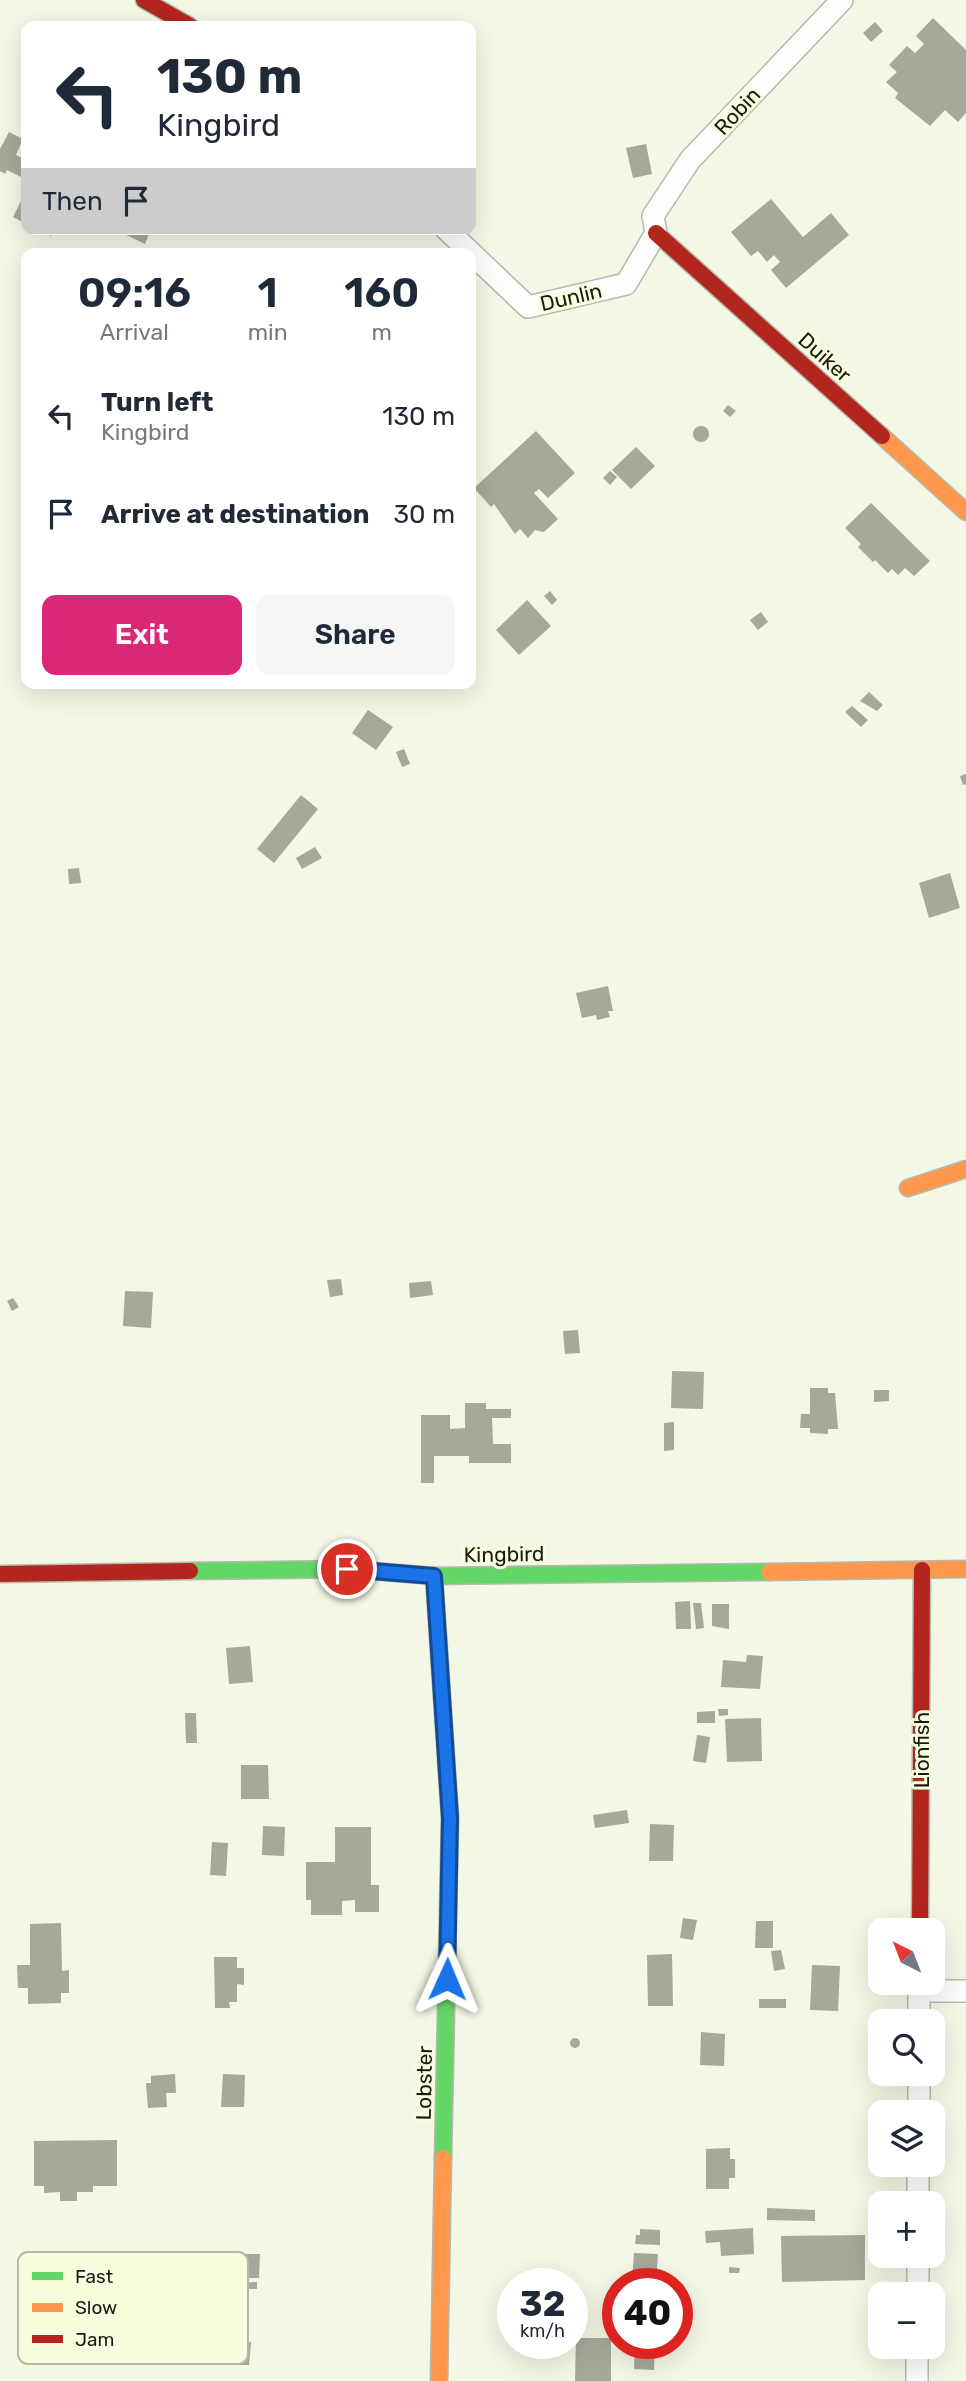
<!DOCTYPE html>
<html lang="en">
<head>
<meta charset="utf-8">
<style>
	body { margin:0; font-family:Rubik,sans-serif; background:#f6f6f7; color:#1f2937; height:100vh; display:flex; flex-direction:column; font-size:26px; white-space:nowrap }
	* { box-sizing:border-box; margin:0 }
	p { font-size:23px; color:#747a83 }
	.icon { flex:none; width:38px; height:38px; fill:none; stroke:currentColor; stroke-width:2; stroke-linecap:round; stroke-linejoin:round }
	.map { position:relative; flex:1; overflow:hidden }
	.details { position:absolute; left:21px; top:248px; width:455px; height:441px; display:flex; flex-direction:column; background:#fff; border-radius:14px; box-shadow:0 7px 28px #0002 }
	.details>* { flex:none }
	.banner { position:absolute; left:21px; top:21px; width:455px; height:214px; border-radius:14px; box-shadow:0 7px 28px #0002; background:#fff; color:#1f2937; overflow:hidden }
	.needle { width:46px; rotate:318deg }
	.fabs { position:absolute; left:868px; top:1918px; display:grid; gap:14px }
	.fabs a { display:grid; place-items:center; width:77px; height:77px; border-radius:14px; background:#fff; box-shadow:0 7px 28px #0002; font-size:35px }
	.speed { position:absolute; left:497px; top:2268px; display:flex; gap:14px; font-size:35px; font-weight:700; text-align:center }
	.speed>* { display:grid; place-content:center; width:91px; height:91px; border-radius:50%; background:#fff; box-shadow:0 7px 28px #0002; line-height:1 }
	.speed small { font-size:18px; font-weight:400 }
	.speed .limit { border:10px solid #d22; background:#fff; color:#111 }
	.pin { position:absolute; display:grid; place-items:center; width:60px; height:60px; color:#fff; margin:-30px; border:4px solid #fff; border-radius:50%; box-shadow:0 2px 7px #0007 }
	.me { position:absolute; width:77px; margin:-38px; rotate:1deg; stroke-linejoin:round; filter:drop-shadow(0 0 5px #0008) }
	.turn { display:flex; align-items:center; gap:24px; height:147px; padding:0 21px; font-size:32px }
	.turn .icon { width:91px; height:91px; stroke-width:2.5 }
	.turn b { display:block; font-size:49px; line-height:60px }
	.then { display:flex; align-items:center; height:66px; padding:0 21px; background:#0003; gap:14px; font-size:26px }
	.eta { display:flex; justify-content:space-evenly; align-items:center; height:119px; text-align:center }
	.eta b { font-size:42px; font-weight:600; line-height:49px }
	.button { display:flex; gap:14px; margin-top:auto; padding:14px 21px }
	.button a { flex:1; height:80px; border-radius:14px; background:#db2777; color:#fff; font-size:28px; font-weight:600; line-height:80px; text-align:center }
	.button a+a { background:#f6f6f7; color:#1f2937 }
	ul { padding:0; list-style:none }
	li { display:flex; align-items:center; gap:21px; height:98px; padding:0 21px }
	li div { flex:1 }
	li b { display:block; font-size:26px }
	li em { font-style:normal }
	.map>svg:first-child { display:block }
	.building { fill:#a5a89a }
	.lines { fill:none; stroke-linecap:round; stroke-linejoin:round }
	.street-casing { stroke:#b6baac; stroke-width:24 }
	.fast-casing { stroke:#b6baac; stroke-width:19 }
	.slow-casing { stroke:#b6baac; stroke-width:19 }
	.jam-casing { stroke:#b6baac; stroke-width:19 }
	.street { stroke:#fdfefb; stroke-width:21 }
	.fast { stroke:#63d668; stroke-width:16 }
	.slow { stroke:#ff974d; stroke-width:16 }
	.jam { stroke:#b3261e; stroke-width:16 }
	.route-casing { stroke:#114b97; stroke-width:18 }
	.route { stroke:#1a73e8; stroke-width:12 }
	.labels { text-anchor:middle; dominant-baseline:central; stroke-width:6; stroke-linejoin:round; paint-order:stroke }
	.street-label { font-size:21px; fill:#1a1c11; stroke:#f7fede }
	.key { fill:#f7fede; stroke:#b5baa0; stroke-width:2 }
	.key-label { font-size:19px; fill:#1a1c11 }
</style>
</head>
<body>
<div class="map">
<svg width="966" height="2381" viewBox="0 0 966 2381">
	<rect width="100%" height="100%" fill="#f3f7e5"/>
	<!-- building -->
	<g class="building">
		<polygon points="933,18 966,50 966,113 958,122 945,110 930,126 895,98 898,93 886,82 897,72 889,65 907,46 915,53 924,44 916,36"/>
		<polygon points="875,22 883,31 871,42 863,33"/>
		<polygon points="9,132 23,139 16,155 26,160 25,179 7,170 5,174 0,171 0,149"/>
		<polygon points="646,144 652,174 633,178 626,148"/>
		<polygon points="23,197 26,199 26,224 13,217"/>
		<polygon points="771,199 803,237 831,213 849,235 786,288 771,270 780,262 774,255 767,262 758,251 751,256 731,232"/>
		<polygon points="37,229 54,229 51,236"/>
		<polygon points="114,229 151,229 145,244"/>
		<polygon points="728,405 736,411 730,417 723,411"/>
		<circle cx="701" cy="434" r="8"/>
		<polygon points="536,431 575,473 548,498 539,489 534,493 558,519 544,532 535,530 528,538 520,529 515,534 494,504 491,507 474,488"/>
		<polygon points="636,447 655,466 631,489 612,470"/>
		<polygon points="610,471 617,477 610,485 603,478"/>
		<polygon points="871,503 930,561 914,576 905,568 898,575 892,569 888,573 875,560 873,562 858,547 861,544 845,528"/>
		<polygon points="550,591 557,600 552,605 544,596"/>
		<polygon points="527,600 551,626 519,655 496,630"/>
		<polygon points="761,612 768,622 758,630 750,620"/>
		<polygon points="869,692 883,705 877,711 860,701"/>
		<polygon points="852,706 868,720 861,727 845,712"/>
		<polygon points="368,710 393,727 376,750 352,733"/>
		<polygon points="404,749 410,764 402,767 396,752"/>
		<polygon points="966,774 966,784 963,785 960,776"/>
		<polygon points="301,795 318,809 274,863 257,849"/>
		<polygon points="315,847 322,858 302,869 296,858"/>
		<polygon points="79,868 81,883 69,884 68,869"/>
		<polygon points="950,873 960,908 929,918 919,883"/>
		<polygon points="608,986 613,1011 608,1011 610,1017 597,1020 596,1015 582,1018 576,993"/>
		<polygon points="341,1279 343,1295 330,1297 327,1280"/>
		<polygon points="431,1281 433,1295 410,1298 409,1283"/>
		<polygon points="125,1291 153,1292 151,1328 123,1326"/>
		<polygon points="13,1298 19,1307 12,1311 7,1301"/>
		<polygon points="578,1330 580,1353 565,1354 563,1331"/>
		<polygon points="672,1371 704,1372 703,1409 671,1408"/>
		<polygon points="810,1388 828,1388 828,1393 835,1393 838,1429 828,1429 828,1434 810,1433 810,1428 800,1428 801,1414 810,1414"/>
		<polygon points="874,1390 889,1390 889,1401 874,1402"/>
		<polygon points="465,1403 486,1403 486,1409 511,1409 511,1418 492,1418 493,1444 511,1444 511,1463 469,1463 469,1456 434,1456 434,1483 421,1483 421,1415 450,1415 450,1429 465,1428"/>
		<polygon points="674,1422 674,1450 664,1451 664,1423"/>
		<polygon points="690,1601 691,1629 676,1629 675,1602"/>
		<polygon points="693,1603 701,1603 704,1628 696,1629"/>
		<polygon points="712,1604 729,1604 729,1629 712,1626"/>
		<polygon points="250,1646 253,1682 229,1684 226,1648"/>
		<polygon points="747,1655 763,1656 760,1689 721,1687 723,1660 746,1662"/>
		<polygon points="718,1709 728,1709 728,1715 719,1716"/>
		<polygon points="715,1711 715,1723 697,1723 697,1712"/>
		<polygon points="185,1713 196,1713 197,1743 186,1743"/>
		<polygon points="761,1718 762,1761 727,1762 725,1719"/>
		<polygon points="697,1735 710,1737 706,1763 693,1761"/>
		<polygon points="241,1765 268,1765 269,1799 241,1799"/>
		<polygon points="627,1810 629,1823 595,1828 593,1815"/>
		<polygon points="650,1824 674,1825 673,1861 649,1861"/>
		<polygon points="263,1826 285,1827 284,1856 262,1855"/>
		<polygon points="335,1827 371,1827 371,1885 379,1885 379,1912 355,1912 355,1900 342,1901 342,1915 311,1915 311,1900 306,1900 306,1862 335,1862"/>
		<polygon points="212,1842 228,1843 226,1876 210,1875"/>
		<polygon points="683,1918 697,1920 693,1940 680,1938"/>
		<polygon points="756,1921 773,1921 773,1948 755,1948"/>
		<polygon points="61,1923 62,1971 69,1970 69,1993 61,1993 61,2003 28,2004 28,1988 18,1988 17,1965 30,1965 30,1924"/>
		<polygon points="781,1950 785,1969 774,1971 771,1951"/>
		<polygon points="672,1954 673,2006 648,2006 647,1955"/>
		<polygon points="214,1957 237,1957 237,1968 244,1968 244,1985 237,1984 237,2002 229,2002 230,2008 215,2008"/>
		<polygon points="812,1965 840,1966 838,2011 810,2010"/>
		<rect x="759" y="1999" width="27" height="9"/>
		<polygon points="701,2032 725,2034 724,2066 700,2065"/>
		<circle cx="575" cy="2043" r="5"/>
		<polygon points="175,2074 176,2093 166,2093 167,2107 148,2108 146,2083 151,2083 151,2076"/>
		<polygon points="223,2074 245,2075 244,2107 221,2107"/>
		<polygon points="117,2140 117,2186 93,2186 93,2192 77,2192 77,2201 60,2201 60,2192 44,2193 44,2186 34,2186 34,2141"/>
		<polygon points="730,2148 730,2159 735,2159 735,2178 729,2178 729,2189 706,2189 706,2149"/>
		<polygon points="767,2208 815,2210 815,2221 767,2220"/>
		<polygon points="753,2228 754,2254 721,2256 720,2242 706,2243 705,2231"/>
		<polygon points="640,2229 660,2230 660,2245 635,2244 636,2235 640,2235"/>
		<polygon points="865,2235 865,2280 782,2282 781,2236"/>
		<polygon points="634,2253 658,2254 656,2282 632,2281"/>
		<polygon points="236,2254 260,2254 259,2278 235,2278"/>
		<polygon points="729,2267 740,2268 739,2273 729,2273"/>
		<polygon points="257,2282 257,2289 240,2289 240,2283"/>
		<polygon points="576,2338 611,2338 611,2381 575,2381"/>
		<polygon points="220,2340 251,2342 249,2365 218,2365"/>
		<polygon points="635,2343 655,2343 654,2370 634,2369"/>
	</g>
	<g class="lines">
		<!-- street casing -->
		<g class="street-casing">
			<g id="street">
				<polyline points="446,229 528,307 626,284 656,233 653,216 690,160 842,0"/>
				<polyline points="919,1991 966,1991"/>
				<polyline points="919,2021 919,1983"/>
				<polyline points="919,2112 919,2074"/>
				<polyline points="918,2203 918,2165"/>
				<polyline points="918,2294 918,2256"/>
				<polyline points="917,2381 917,2347"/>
			</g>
		</g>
		<!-- fast casing -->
		<g class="fast-casing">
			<g id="fast">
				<polyline points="190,1571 347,1569 434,1576 769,1572"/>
				<polyline points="434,1576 450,1818 443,2158"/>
			</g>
		</g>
		<!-- slow casing -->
		<g class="slow-casing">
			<g id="slow">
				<polyline points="882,436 966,512"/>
				<polyline points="908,1188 966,1169"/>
				<polyline points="769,1572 966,1569"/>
				<polyline points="439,2381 443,2158"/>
			</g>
		</g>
		<!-- jam casing -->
		<g class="jam-casing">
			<g id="jam">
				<polyline points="144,0 190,26"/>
				<polyline points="656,233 882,436"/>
				<polyline points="0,1574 190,1571"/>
				<polyline points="920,1930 922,1570"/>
			</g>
		</g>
		<!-- street -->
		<use href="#street" class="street"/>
		<!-- fast -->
		<use href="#fast" class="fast"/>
		<!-- slow -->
		<use href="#slow" class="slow"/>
		<!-- jam -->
		<use href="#jam" class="jam"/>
	</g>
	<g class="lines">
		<!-- route casing -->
		<g class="route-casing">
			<polyline id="route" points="347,1569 434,1576 450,1818 447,1979"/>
		</g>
		<!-- route -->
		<use href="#route" class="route"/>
	</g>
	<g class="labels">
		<!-- street labels -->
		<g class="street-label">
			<text transform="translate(737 111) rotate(-47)">Robin</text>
			<text transform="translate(571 297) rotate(-13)">Dunlin</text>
			<text transform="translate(825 357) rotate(42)">Duiker</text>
			<text transform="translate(504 1554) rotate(-1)">Kingbird</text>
			<text transform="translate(921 1750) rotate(-90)">Lionfish</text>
			<text transform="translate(424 2083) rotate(-89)">Lobster</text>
		</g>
	</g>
	<!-- legend -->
	<rect x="18" y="2252" width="230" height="112" rx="10" class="key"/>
	<rect x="32" y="2272" width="31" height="8" fill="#63d668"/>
	<rect x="32" y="2303" width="31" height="9" fill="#ff974d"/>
	<rect x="32" y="2335" width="31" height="8" fill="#b3261e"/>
	<g class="key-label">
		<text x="75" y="2283">Fast</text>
		<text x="75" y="2314">Slow</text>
		<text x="75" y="2346">Jam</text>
	</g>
</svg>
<div class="fabs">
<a><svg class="needle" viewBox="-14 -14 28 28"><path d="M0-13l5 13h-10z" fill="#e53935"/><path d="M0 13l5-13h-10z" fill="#747a83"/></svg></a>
<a><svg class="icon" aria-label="search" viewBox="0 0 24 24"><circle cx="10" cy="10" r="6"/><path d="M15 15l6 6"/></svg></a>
<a><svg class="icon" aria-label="layers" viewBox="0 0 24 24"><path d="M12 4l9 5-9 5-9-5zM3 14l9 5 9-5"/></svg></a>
<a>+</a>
<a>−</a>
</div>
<div class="speed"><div>32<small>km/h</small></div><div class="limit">40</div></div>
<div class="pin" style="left:347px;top:1569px;background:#d93025"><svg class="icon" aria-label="arrive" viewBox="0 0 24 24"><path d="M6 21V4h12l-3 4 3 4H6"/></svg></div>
<svg class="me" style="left:447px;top:1979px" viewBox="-20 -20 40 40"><path d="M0-17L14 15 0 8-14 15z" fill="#1a73e8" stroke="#fff" stroke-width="4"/></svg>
<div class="banner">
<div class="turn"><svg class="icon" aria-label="left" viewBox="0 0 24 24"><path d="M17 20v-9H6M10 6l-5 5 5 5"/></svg><div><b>130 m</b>Kingbird</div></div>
<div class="then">Then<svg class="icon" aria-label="arrive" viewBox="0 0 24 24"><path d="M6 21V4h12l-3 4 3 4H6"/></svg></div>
</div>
<section class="details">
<div class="eta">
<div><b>09:16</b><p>Arrival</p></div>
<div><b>1</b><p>min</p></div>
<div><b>160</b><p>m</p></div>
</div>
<ul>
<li><svg class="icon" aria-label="left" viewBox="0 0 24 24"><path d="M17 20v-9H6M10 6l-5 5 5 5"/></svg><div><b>Turn left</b><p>Kingbird</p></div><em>130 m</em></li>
<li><svg class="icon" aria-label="arrive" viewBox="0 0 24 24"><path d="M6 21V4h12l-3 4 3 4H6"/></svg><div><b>Arrive at destination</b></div><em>30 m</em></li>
</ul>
<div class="button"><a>Exit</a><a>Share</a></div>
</section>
</div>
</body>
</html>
